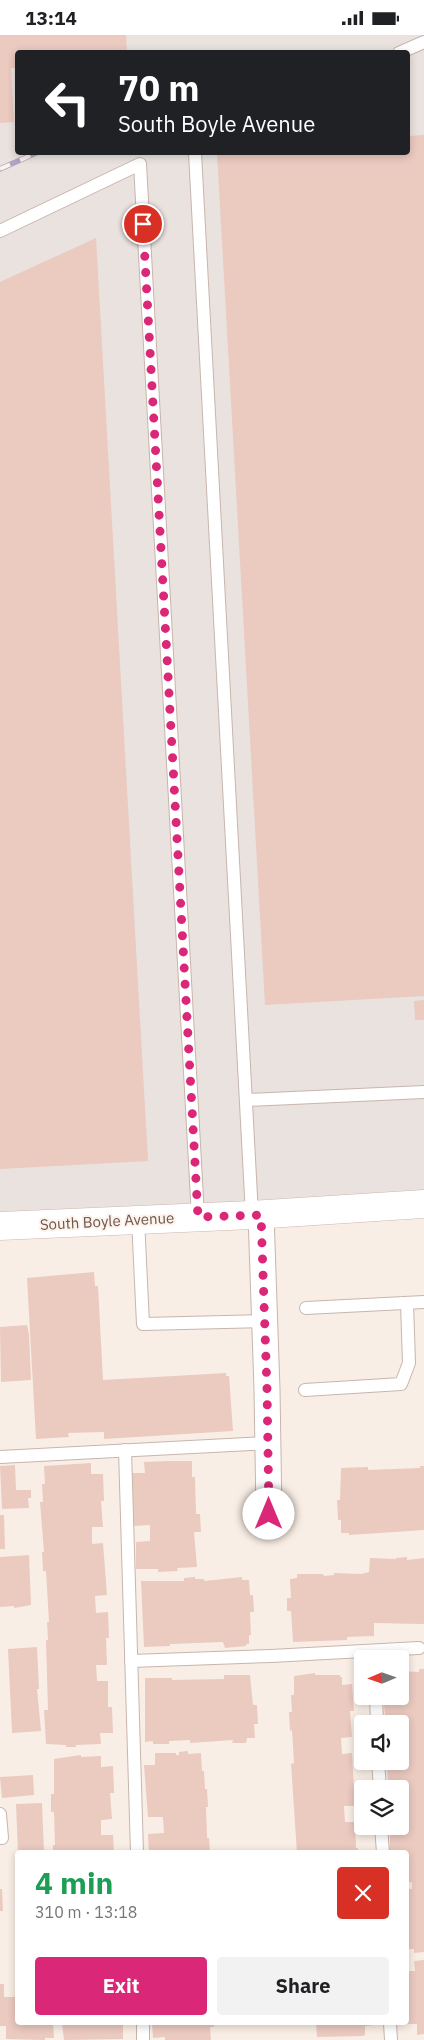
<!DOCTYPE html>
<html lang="en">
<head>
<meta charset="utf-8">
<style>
	body { margin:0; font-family:"IBM Plex Sans",sans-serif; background:#f2f2f2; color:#202124; height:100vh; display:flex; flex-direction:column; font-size:19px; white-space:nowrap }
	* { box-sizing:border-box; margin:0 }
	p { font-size:16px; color:#757577 }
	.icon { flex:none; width:28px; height:28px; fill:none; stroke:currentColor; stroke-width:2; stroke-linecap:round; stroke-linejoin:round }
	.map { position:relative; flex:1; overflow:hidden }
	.side { position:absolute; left:15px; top:1815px; width:394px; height:175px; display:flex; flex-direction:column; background:#fff; border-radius:5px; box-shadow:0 2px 8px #0003 }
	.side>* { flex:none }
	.top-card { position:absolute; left:15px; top:15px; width:395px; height:105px; border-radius:5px; box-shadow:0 2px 8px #0003; background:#202124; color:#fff; overflow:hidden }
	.needle { width:32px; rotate:268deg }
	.fabs { position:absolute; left:354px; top:1615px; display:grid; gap:10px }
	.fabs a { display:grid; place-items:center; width:55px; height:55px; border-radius:5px; background:#fff; box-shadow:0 2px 8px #0003; font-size:25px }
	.pin { position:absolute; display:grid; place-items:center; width:42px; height:42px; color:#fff; margin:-21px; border:2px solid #fff; border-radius:50%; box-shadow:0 1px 5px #0007 }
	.me { position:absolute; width:55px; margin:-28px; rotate:0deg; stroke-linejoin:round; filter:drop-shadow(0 0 4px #0008) }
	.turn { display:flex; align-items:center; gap:18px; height:105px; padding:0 20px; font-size:22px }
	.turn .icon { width:65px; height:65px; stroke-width:2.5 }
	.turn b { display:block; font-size:35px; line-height:42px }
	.round { display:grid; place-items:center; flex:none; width:52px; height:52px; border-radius:5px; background:#f2f2f2 }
	.headline { display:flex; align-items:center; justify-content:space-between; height:85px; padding:0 20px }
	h1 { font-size:30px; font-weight:700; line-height:38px; color:#1e9e55 }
	.button { display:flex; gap:10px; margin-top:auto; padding:10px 20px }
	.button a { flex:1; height:58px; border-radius:5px; background:#db2777; color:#fff; font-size:20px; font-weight:700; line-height:58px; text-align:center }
	.button a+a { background:#f2f2f2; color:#202124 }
	.status { display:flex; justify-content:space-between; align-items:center; height:35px; padding:0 25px; background:#fff; direction:ltr }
	.status svg { height:14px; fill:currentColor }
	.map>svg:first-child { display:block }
	.industrial { fill:#e9e2df; fill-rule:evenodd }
	.building { fill:#ebcac0 }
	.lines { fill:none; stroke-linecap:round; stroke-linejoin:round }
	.service-casing { stroke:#c8b5ac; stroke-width:14 }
	.minor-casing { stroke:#c8b5ac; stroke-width:27 }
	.secondary-casing { stroke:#cdb6ad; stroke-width:29 }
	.service { stroke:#fff; stroke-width:12 }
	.minor { stroke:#fff; stroke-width:25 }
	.secondary { stroke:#fff; stroke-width:28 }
	.rail-casing { stroke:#b0a5c1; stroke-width:5.5 }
	.rail { stroke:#fcf3ea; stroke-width:4; stroke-dasharray:11; stroke-linecap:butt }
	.route { stroke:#db2777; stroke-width:9; stroke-dasharray:0 16.2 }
	.labels { text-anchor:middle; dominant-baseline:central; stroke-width:4; stroke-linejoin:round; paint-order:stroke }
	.street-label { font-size:15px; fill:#6e544d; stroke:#fcf3ea }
</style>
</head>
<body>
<div class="status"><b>13:14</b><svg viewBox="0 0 49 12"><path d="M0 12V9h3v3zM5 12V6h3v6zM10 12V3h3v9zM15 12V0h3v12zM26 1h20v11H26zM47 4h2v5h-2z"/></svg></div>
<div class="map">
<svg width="424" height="2005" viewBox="0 0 424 2005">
	<rect width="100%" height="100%" fill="#f9eee5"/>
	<!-- industrial -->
	<path class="industrial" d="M0 0H424V1170L0 1193ZM18 18H408V118H18Z"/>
	<!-- building -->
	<g class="building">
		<polygon points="0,0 126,0 127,18 18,18 18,33 11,33 14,87 0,88"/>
		<polygon points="424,100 424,961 265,970 217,118 408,118 408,101"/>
		<polygon points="96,203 148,1126 0,1134 0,247"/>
		<polygon points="424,965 424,985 415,985 414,966"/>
		<polygon points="94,1237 95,1251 98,1251 103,1345 226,1338 226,1341 229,1341 233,1396 104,1404 104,1397 68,1398 69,1402 36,1404 27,1243"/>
		<polygon points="27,1290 29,1300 31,1345 1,1347 0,1292"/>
		<polygon points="167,1426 192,1426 192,1442 195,1442 196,1479 200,1479 201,1497 194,1497 197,1532 177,1533 178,1536 158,1537 158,1534 136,1534 136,1507 150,1506 150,1490 134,1491 132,1438 145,1438 144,1427"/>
		<polygon points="91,1428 91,1439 103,1439 104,1466 101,1466 103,1492 92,1492 92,1509 103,1508 107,1560 95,1561 96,1578 108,1577 109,1603 106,1603 107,1630 96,1630 97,1646 108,1646 108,1672 112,1672 113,1698 100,1698 101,1709 76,1710 76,1712 66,1712 66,1710 46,1709 44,1675 48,1675 46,1605 48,1605 47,1587 49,1587 46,1536 43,1536 42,1517 44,1517 40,1467 43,1467 42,1449 45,1449 44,1431"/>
		<polygon points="15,1430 16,1455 31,1455 31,1463 28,1463 29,1473 2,1474 0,1431"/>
		<polygon points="420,1431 424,1431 424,1495 349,1500 349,1498 341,1498 341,1485 338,1485 337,1465 340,1465 341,1433 368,1432 368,1435 420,1433"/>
		<polygon points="0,1480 4,1480 5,1514 0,1514"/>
		<polygon points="29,1520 31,1570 14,1573 14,1571 0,1572 0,1522"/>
		<polygon points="407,1522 407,1525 424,1523 424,1589 374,1588 374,1601 347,1602 347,1605 293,1607 291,1576 287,1576 287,1563 291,1563 290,1544 297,1543 297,1539 323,1539 324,1541 334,1540 334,1538 361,1539 369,1537 370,1523 396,1524 396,1523"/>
		<polygon points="195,1542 195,1544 204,1544 204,1546 242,1542 242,1545 249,1545 250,1560 253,1560 254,1577 250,1577 251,1600 249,1600 249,1609 246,1609 246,1611 225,1613 223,1607 170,1609 170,1611 144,1612 141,1546 184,1546 184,1543"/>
		<polygon points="37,1612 39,1654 37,1654 41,1696 12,1698 8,1614"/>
		<polygon points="419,1634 424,1634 424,1917 414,1918 414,1914 409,1914 408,1907 406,1907 406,1854 412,1854 412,1847 406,1848 406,1818 388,1818 388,1812 390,1812 390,1791 400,1791 401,1786 400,1754 388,1754 387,1726 400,1726 400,1689 386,1689 383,1661 400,1661 400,1636 419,1637"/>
		<polygon points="315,1638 315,1640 340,1640 340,1642 342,1642 342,1650 352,1649 354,1676 350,1676 352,1702 341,1703 342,1719 352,1718 355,1771 344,1771 345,1787 355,1787 356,1813 358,1813 358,1818 297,1818 291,1729 294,1728 292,1695 290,1696 289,1677 292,1677 291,1660 294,1660 294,1641"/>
		<polygon points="224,1640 250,1640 253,1670 257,1670 258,1689 254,1689 255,1703 247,1703 246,1708 232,1708 233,1705 190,1708 190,1705 169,1706 169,1709 153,1709 153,1706 145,1707 145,1643 172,1643 172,1645 224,1644"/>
		<polygon points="188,1716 188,1719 201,1718 202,1736 204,1736 205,1754 207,1754 208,1772 206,1772 207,1803 209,1803 210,1818 149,1818 148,1799 164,1798 163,1782 148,1782 144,1730 155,1730 155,1718 176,1718 176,1720 179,1720 179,1717"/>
		<polygon points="81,1720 81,1722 101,1721 101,1732 113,1731 114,1758 110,1758 112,1784 101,1785 101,1800 113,1800 114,1818 53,1818 53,1810 55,1810 54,1777 51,1777 51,1759 54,1759 54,1724"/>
		<polygon points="33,1740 34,1760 2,1763 0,1742"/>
		<polygon points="42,1768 44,1817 18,1818 16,1769"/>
		<polygon points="0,1854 2,1854 3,1876 0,1876"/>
		<polygon points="424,1925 424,1999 417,2000 417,1989 406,1989 406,1936 415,1936 414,1926"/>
		<polygon points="0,1949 4,1949 4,1962 18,1962 18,1988 53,1988 54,2003 45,2003 45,2005 6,2004 6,1991 0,1991"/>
		<polygon points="62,1988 123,1988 123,2004 64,2005"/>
		<polygon points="152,1988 214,1988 214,1992 210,1992 211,2005 165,2005 165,2002 153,2003"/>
		<polygon points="316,1988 375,1988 375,1990 365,1991 365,2000 363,2001 317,2002"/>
	</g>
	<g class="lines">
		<!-- service casing -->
		<g class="service-casing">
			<g id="service">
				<polyline points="399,18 424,7"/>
				<polyline points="195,118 252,1180"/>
				<polyline points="0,196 140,129 198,1182"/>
				<polyline points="246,1065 424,1057"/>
				<polyline points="138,1184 143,1289 264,1286"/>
				<polyline points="306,1273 424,1267"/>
				<polyline points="305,1355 401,1349 409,1328 407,1268"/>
				<polyline points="125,1415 137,1818"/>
				<polyline points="0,1422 268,1408"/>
				<polyline points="131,1626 271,1621 419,1613"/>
				<polyline points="376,1661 377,1689"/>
				<polyline points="378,1726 380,1754"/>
				<polyline points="0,1779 2,1803"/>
				<polyline points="381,1791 383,1818"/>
				<polyline points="143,1988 143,2005"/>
				<polyline points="390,1988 391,2005"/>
			</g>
		</g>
		<!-- minor casing -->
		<g class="minor-casing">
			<polyline id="minor" points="261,1180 267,1354 269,1479"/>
		</g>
		<!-- secondary casing -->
		<g class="secondary-casing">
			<polyline id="secondary" points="0,1191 252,1180 424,1169"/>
		</g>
		<!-- service -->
		<use href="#service" class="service"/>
		<!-- minor -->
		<use href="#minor" class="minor"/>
		<!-- secondary -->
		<use href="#secondary" class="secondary"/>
		<!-- rail casing -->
		<g class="rail-casing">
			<polyline id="rail" points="0,134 36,118"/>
		</g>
		<!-- rail -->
		<use href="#rail" class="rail"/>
	</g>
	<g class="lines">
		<!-- route -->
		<polyline class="route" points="143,189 198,1182 261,1180 267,1354 269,1479"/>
	</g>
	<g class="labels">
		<!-- street labels -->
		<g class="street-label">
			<text transform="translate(107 1186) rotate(-3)">South Boyle Avenue</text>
		</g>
	</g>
</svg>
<div class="fabs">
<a><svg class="needle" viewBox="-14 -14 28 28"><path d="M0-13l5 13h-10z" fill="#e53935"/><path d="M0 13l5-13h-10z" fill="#757577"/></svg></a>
<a><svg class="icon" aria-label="sound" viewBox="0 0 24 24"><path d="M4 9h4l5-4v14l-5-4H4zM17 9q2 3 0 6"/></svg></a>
<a><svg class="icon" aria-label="layers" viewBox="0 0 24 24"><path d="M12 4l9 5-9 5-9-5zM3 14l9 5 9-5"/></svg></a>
</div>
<div class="pin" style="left:143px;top:189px;background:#d93025"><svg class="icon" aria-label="arrive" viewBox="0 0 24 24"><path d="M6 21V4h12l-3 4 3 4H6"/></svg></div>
<svg class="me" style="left:269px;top:1479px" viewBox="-20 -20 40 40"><circle r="19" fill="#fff"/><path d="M0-13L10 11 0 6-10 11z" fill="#db2777"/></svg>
<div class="top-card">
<div class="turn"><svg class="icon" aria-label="left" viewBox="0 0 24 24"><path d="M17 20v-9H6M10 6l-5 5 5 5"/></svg><div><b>70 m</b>South Boyle Avenue</div></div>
</div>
<section class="side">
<div class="headline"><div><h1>4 min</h1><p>310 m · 13:18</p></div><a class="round" style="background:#d93025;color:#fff"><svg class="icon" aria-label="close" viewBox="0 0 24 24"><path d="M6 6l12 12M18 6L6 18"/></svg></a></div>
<div class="button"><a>Exit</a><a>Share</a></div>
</section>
</div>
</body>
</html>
